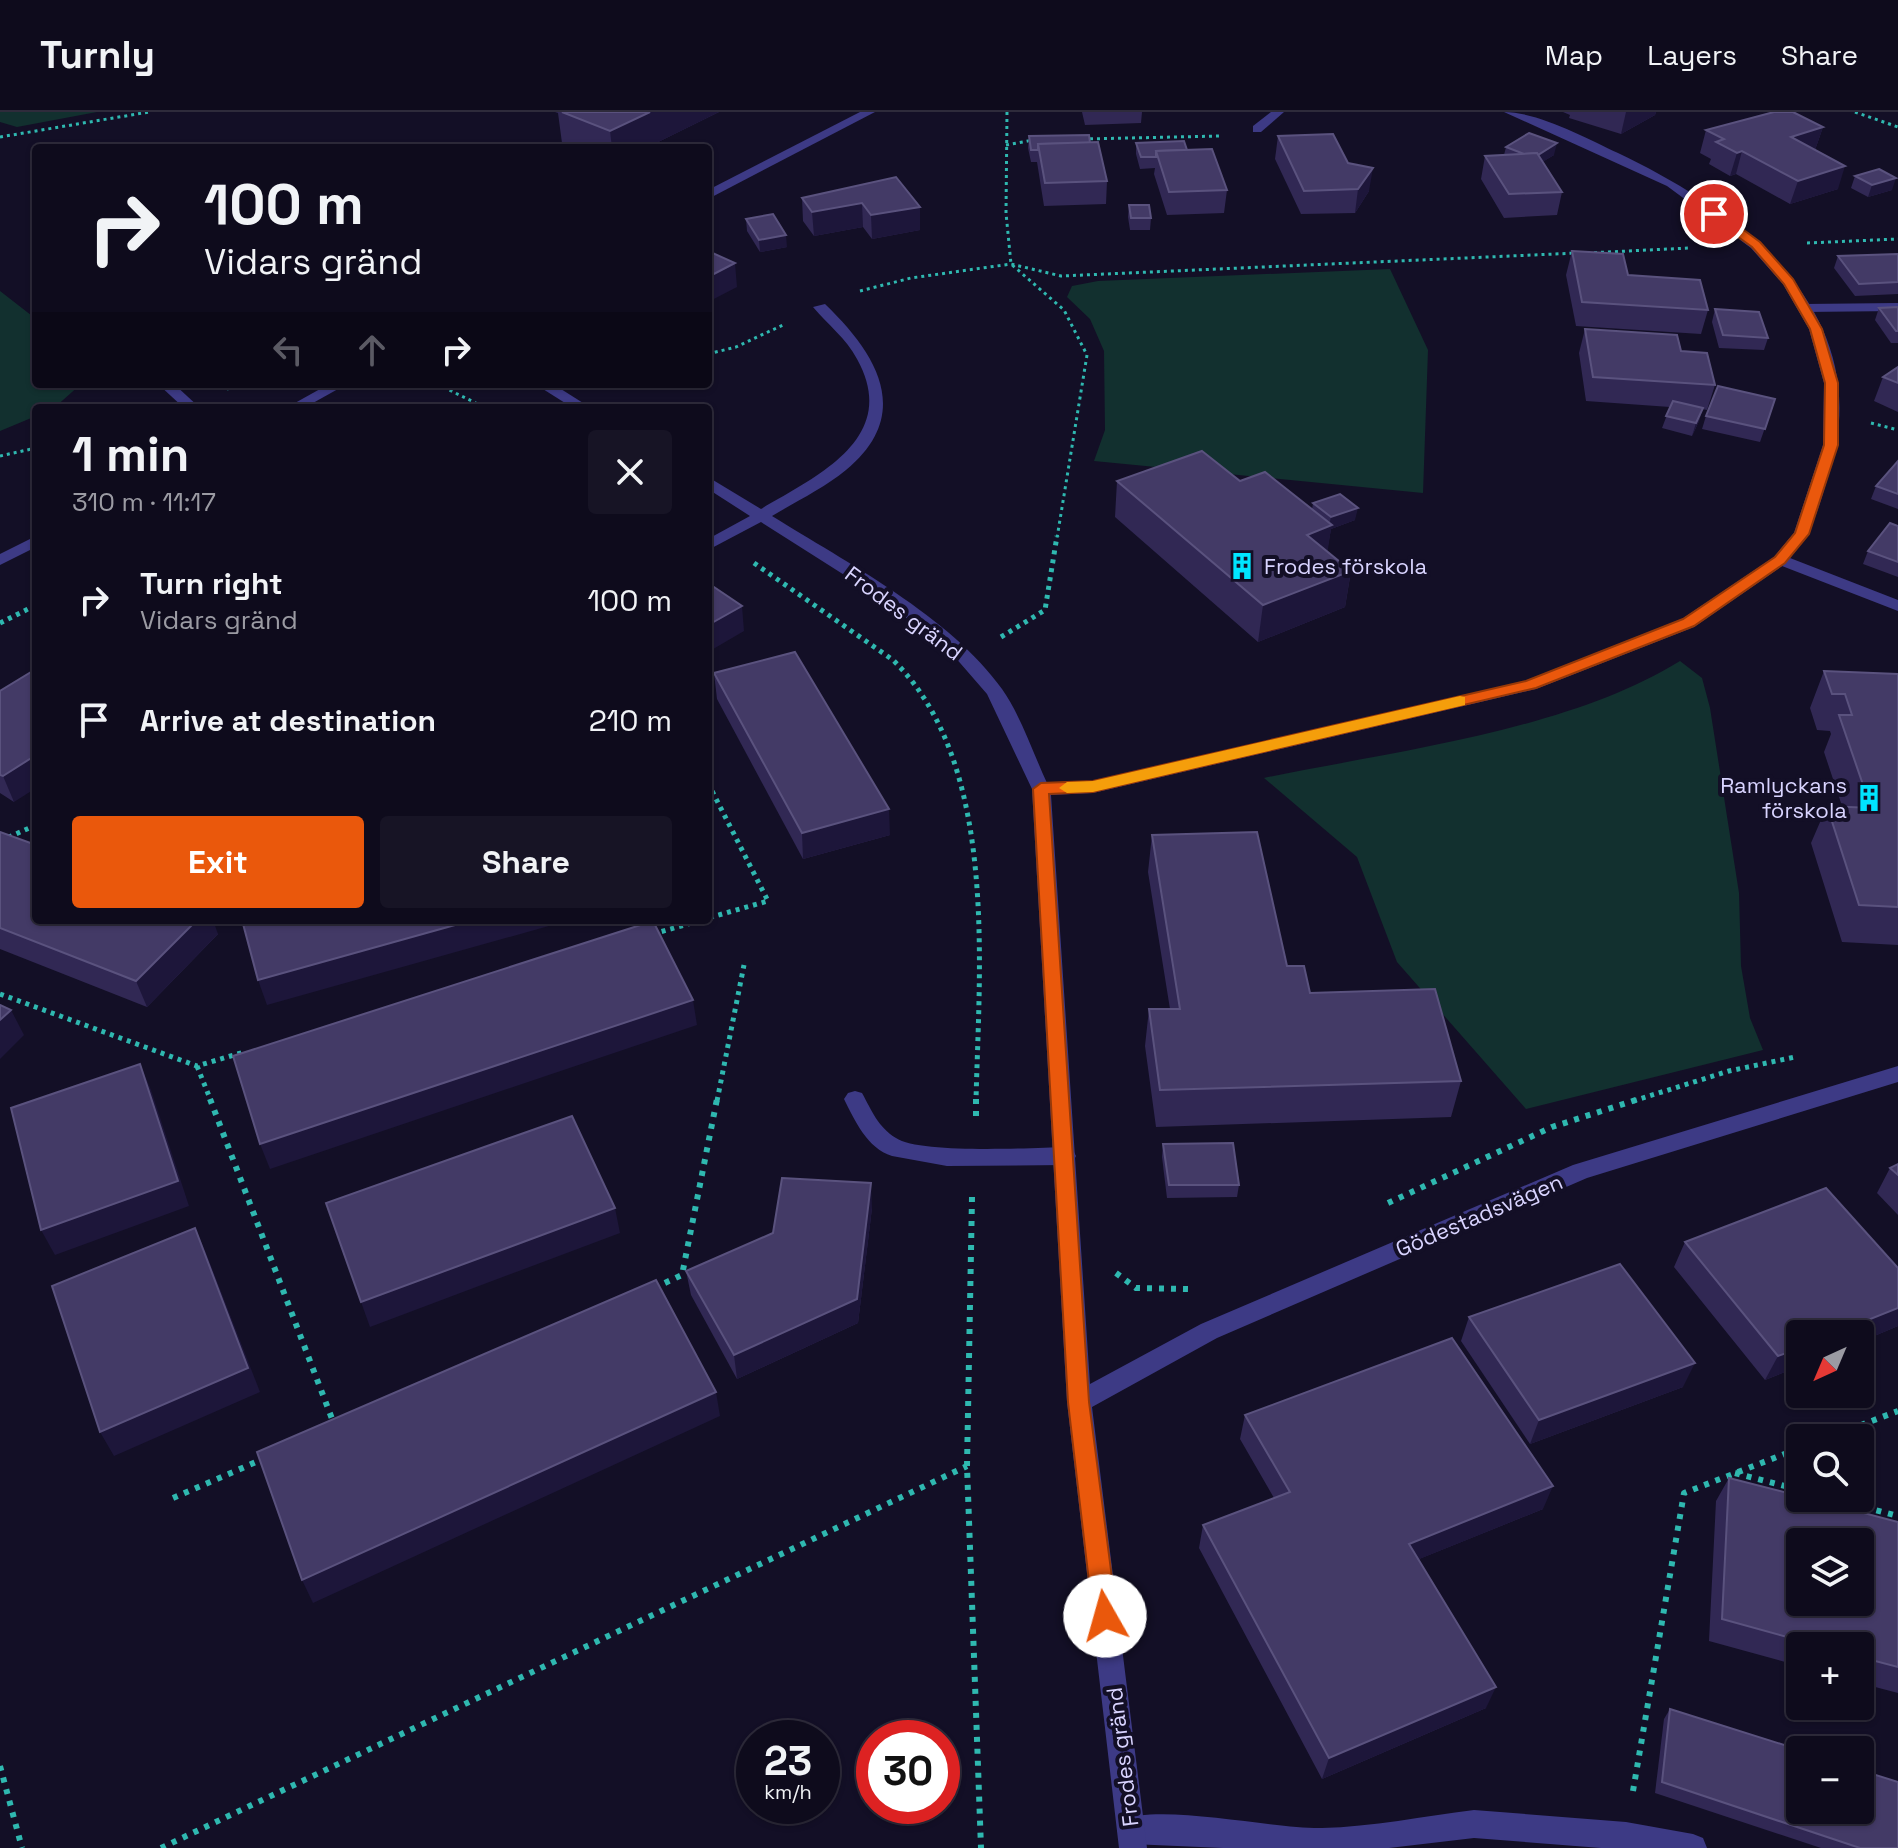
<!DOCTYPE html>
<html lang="en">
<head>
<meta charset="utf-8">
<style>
	body { margin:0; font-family:"Space Grotesk",sans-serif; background:#171425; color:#f1f3f6; height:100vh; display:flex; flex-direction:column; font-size:30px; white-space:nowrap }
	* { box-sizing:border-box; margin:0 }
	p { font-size:26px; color:#9b9ba3 }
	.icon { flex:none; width:44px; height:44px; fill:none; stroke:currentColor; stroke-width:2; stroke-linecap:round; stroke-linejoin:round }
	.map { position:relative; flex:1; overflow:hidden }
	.sheet { position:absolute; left:32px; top:292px; width:680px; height:520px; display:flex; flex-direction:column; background:#0e0b1c; border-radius:8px; box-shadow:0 2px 6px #0004,0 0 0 2px #2e2b3b }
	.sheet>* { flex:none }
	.banner { position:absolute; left:32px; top:32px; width:680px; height:244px; border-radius:8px; box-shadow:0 2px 6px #0004,0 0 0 2px #2e2b3b; background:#0e0b1c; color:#f1f3f6; overflow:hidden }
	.needle { width:52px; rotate:224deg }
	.buttons { position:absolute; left:1786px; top:1208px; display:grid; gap:16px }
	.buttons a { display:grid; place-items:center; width:88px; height:88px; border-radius:8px; background:#0e0b1c; box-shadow:0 2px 6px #0004,0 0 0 2px #2e2b3b; font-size:40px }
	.speed { position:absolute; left:736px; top:1608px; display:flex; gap:16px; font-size:40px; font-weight:700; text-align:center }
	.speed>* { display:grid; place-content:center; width:104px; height:104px; border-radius:50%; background:#0e0b1c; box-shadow:0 2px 6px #0004,0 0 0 2px #2e2b3b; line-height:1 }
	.speed small { font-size:20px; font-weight:400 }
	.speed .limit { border:12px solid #d22; background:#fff; color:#111 }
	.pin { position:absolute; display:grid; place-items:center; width:68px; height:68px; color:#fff; margin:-34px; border:4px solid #fff; border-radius:50%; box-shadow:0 2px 8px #0007 }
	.me { position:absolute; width:88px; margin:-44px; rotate:353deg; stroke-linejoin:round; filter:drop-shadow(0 0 6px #0008) }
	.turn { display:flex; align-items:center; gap:28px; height:168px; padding:0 40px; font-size:36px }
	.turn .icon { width:104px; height:104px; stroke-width:2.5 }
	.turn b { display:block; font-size:56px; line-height:68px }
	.lanes { display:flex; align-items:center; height:76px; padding:0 40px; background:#0003; justify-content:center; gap:40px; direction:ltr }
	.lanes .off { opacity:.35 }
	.round { display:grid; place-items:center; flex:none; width:84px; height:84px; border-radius:8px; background:#171425 }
	.head { display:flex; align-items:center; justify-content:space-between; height:136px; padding:0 40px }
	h1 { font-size:48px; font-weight:700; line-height:60px }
	.cta { display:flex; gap:16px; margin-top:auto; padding:16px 40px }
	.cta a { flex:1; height:92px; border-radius:8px; background:#ea580c; color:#fff; font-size:32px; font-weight:700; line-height:92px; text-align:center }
	.cta a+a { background:#171425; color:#f1f3f6 }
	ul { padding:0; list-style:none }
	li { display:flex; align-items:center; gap:24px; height:120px; padding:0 40px }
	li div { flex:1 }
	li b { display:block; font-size:30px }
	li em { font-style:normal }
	header { display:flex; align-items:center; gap:48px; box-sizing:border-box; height:112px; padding:0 40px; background:#0e0b1c; border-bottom:2px solid #2e2b3b }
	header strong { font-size:38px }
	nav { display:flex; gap:44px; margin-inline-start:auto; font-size:28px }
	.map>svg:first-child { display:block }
	.green { fill:#12302f }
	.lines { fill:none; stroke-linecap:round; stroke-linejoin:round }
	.path-far2 { stroke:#2fb8b0; stroke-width:3; stroke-dasharray:3 4; stroke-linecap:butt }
	.path-far1 { stroke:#2fb8b0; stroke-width:5; stroke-dasharray:4 5; stroke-linecap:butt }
	.path { stroke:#2fb8b0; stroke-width:6; stroke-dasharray:5 7; stroke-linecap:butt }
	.service { fill:#3d3a85; fill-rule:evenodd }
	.minor { fill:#3d3a85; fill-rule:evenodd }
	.tertiary { fill:#3d3a85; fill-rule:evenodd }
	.wall { fill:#312854 }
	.shaded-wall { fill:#1d163a }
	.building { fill:#433a66; stroke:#5a527e; stroke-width:2; fill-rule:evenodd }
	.route { fill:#ea580c; stroke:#983908; stroke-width:2 }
	.slow { fill:#f59e0b }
	.labels { text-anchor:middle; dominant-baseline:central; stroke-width:8; stroke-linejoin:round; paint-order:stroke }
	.poi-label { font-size:22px; fill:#d9d4ff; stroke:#130f26; text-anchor:start }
	.street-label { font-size:22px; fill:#d9d4ff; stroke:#130f26 }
</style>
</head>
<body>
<header>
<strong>Turnly</strong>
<nav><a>Map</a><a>Layers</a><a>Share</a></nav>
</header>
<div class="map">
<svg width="1898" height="1736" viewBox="0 0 1898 1736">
	<rect width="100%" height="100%" fill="#130f26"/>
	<!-- green -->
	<g class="green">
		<polygon points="0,0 97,0 17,15 0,10"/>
		<polygon points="1390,157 1428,238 1423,381 1094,349 1105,318 1104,239 1090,207 1067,185 1072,174 1098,169"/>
		<polygon points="0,179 36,207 36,272 81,272 54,296 36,296 36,304 0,319"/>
		<path d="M1680 549 1702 566 1710 596 1739 781 1741 854 1750 906 1763 938 1526 997 1397 850 1357 745 1264 666C1394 639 1567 619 1680 549Z"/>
	</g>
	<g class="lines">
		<!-- path-far2 -->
		<g class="path-far2">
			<polyline points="1007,0 1006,101 1011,152 1064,198 1087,243 1057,426"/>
			<polyline points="1855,0 1898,15"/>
			<polyline points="0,25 149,0"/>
			<polyline points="1083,27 1221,24"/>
			<polyline points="1006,33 1033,28"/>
			<polyline points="1807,131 1898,127"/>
			<polyline points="1587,141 1689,136"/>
			<polyline points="860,179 911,166 1011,152 1061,164 1577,141"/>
			<polyline points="708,242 736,235 785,212"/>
			<polyline points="437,272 486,296"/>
			<polyline points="227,277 241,272"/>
			<polyline points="1871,311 1898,318"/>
			<polyline points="0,344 36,336"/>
		</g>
		<!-- path-far1 -->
		<g class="path-far1">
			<path d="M754 451 893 548C999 651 979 855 976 989"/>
			<polyline points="0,511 36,493"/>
			<polyline points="1001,525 1045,498 1057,424"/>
			<polyline points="708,671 768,789 708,806"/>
			<polyline points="0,729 36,713"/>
			<polyline points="653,822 702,808"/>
			<polyline points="0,882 197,954 244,940"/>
			<polyline points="197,954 211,989"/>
			<polyline points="717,989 744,853"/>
			<polyline points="1633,989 1729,959 1795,945"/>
		</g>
		<!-- path -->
		<g class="path">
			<polyline points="210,987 334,1312"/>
			<polyline points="976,1004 976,987"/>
			<polyline points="972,1085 967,1354 981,1736"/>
			<polyline points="1388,1091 1552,1015 1639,987"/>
			<polyline points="1116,1161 1136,1176 1189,1177"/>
			<polyline points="654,1176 682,1163 717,987"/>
			<polyline points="1827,1326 1898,1299"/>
			<polyline points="1735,1361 1800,1378"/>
			<polyline points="173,1386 263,1347"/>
			<polyline points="1830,1386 1898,1404"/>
			<polyline points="0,1654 22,1736"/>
			<polyline points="1633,1679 1684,1381 1800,1336"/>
			<polyline points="161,1736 967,1354"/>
		</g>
		<!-- service -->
		<g class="service">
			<polygon points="1898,191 1898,199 1804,200 1797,196 1804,192"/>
			<polygon points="158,272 174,272 200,296 184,296"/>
			<path d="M855 979 862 981C872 999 878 1015 896 1026 919 1042 1032 1036 1065 1035L1073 1038 1076 1044 1073 1050 1065 1053 947 1054 892 1044C867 1036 855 1009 844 987L848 981Z"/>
			<path d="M1474 1698 1626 1710 1693 1722 1703 1726 1707 1736H1601L1474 1726 1389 1736H1223L1131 1732 1121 1728 1117 1718 1121 1708C1162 1691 1272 1717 1322 1716 1372 1715 1424 1704 1474 1698Z"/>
		</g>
		<!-- minor -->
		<g class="minor">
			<polygon points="1271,0 1284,0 1261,20 1253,20 1253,14"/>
			<path d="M1504 0C1538 0 1586 26 1618 41 1746 102 1880 204 1828 365 1817 400 1814 417 1790 446L1898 488V499L1782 454 1694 515 1536 577 1093 681 1051 683 1090 1272 1201 1212 1573 1053 1898 954V970L1587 1066 1217 1226 1092 1295 1147 1736H1119L1067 1290 1032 677 987 582 954 544 879 485 761 410 708 438V427L750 404 708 377V365L761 397C817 364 901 326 857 247 846 226 828 213 813 195L825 192C877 242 914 302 846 358 824 376 797 389 772 404 846 450 951 505 1002 577 1021 604 1033 641 1047 671L1093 669 1525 569 1682 507 1774 445 1794 421 1823 333 1824 271 1809 217 1783 172 1751 136 1667 74Z"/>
			<polygon points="535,272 553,272 591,296 573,296"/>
		</g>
		<!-- tertiary -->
		<g class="tertiary">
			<polygon points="860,0 875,0 708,87 708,78"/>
			<polygon points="329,272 347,272 304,296 286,296"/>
			<polygon points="36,424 36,435 0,453 0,442"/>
		</g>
	</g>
	<!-- wall -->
	<g class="wall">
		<polygon points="555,0 719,0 646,36 575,36 562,31 558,1"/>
		<polygon points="1082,0 1142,0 1141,11 1085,13"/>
		<polygon points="1563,0 1656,0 1655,3 1621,22 1569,6 1570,3"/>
		<polygon points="1823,15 1815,38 1838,77 1790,92 1736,62 1730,64 1709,52 1711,47 1700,41 1706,18"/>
		<polygon points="1029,24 1090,31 1107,69 1106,92 1044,94 1037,50 1031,50 1028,36"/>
		<polygon points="1278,24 1348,51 1369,79 1355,101 1301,102 1275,47"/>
		<polygon points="1136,31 1187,38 1227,78 1224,101 1167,103 1154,62 1155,56 1140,57 1136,42"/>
		<polygon points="1506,35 1554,43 1542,50 1562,80 1557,103 1504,106 1481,67 1485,44 1504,43"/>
		<polygon points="1855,64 1892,78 1868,85 1851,76"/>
		<polygon points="802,86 920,95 920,118 872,127 863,115 814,124 803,109"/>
		<polygon points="1129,93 1151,106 1150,118 1130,118 1128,105"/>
		<polygon points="746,107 787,135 760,140 747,119"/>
		<polygon points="1572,139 1708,198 1701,222 1576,214 1566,163"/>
		<polygon points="1898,142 1898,182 1855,184 1834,156 1838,144"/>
		<polygon points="1898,195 1898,231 1891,231 1875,208 1879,196"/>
		<polygon points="1715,197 1768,226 1764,238 1719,236 1712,210"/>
		<polygon points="1585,217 1681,239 1715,273 1707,298 1702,297 1699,309 1692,324 1662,316 1670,295 1586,289 1579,241"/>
		<polygon points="1898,255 1898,300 1874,289 1883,265"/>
		<polygon points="1775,287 1760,330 1702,317 1706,304"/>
		<polygon points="1898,349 1898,397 1871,387 1876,374"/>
		<polygon points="1117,369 1240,369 1312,398 1313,391 1355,408 1331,417 1327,439 1351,459 1345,495 1258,530 1115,405"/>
		<polygon points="1898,414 1898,465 1863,452 1868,439"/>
		<polygon points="1824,559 1898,562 1898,833 1842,830 1811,731 1827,694 1842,694 1824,640 1831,622 1830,619 1817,618 1810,596"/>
		<polygon points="714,561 890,723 803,747 717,587"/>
		<polygon points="0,579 14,690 0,681"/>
		<polygon points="0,720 218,822 147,895 0,837"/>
		<polygon points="1152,723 1287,854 1310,881 1461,969 1451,1005 1156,1015 1145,934 1149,897 1170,897 1148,760"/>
		<polygon points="1163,1032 1239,1073 1237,1085 1167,1086 1162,1045"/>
		<polygon points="1898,1052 1898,1103 1877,1081 1890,1056"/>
		<polygon points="872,1096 858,1211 737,1267 691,1183 686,1159 773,1121"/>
		<polygon points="1685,1130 1898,1156 1898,1214 1860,1230 1800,1222 1800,1254 1765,1268 1674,1155"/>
		<polygon points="1469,1205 1683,1275 1530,1332 1461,1229"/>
		<polygon points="1245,1303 1543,1397 1419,1447 1486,1596 1322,1667 1199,1436 1203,1413 1274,1386 1240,1327"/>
		<polygon points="1729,1366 1898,1410 1898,1581 1860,1571 1860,1534 1800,1534 1800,1554 1709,1529 1716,1389"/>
		<polygon points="1670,1597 1898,1736 1821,1736 1655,1681 1664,1607"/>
	</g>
	<!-- shaded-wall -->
	<g class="shaded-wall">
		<polygon points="650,0 719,0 646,36 612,36 610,19"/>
		<polygon points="1626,0 1656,0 1655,3 1621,22"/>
		<polygon points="1823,15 1815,38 1791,25"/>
		<polygon points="1557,31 1554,43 1531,57 1533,45"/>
		<polygon points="1742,39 1736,62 1730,64 1737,41"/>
		<polygon points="1845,54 1838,77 1790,92 1798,69"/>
		<polygon points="1373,56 1369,79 1355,101 1358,77"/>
		<polygon points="1896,66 1892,78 1868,85 1872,73"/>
		<polygon points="862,91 863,115 814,124 812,100"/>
		<polygon points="920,95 920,118 872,127 871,103"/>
		<polygon points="786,123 787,135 760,140 759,128"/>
		<polygon points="735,151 737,175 708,190 708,165"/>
		<polygon points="1703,296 1699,309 1692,324 1696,311"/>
		<polygon points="1358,396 1355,408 1331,417 1326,450 1307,423 1329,414 1331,405"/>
		<polygon points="1351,459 1345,495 1258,530 1263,493"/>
		<polygon points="742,494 744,519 708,540 708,513"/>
		<polygon points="36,643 36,676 14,690 3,664"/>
		<polygon points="889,697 890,723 803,747 802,721"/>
		<polygon points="197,808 213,808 218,822 147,895 136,869"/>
		<polygon points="473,808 570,808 267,893 258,868"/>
		<polygon points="693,888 697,913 270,1057 260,1032"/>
		<polygon points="11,898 24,923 0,947 0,908"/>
		<polygon points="140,952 151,978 189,1094 55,1143 41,1118"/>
		<polygon points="871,1071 872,1096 858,1211 737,1267 734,1243"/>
		<polygon points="615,1096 620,1121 370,1215 361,1190"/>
		<polygon points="195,1116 206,1141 260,1280 114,1344 100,1320"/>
		<polygon points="1898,1196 1898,1214 1860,1230 1860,1222 1833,1222"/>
		<polygon points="1800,1236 1800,1254 1765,1268 1778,1244"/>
		<polygon points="1695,1251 1683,1275 1530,1332 1539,1308"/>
		<polygon points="716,1280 720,1304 313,1491 302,1468"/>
		<polygon points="1553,1374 1543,1397 1402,1454 1409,1432"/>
		<polygon points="1496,1575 1486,1596 1322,1667 1329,1646"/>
	</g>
	<!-- building -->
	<g class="building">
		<polygon points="562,0 650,0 610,19"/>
		<polygon points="1774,0 1793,0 1823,15 1791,25 1845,54 1798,69 1742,39 1737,41 1716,30 1724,27 1706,18"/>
		<polygon points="1529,21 1557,31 1538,43 1537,41 1524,42 1506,35"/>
		<polygon points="1333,22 1348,51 1373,56 1358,77 1304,79 1278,24"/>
		<polygon points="1089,23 1090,31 1038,32 1038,38 1031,38 1029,24"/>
		<polygon points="1184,29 1187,38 1156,39 1156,45 1141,45 1136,31"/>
		<polygon points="1098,30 1107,69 1045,71 1038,32"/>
		<polygon points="1212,37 1227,78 1169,80 1156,39"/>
		<polygon points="1537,41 1562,80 1509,82 1485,44"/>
		<polygon points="1879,57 1896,66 1872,73 1855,64"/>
		<polygon points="896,65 920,95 871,103 862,91 812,100 802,86"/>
		<polygon points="1129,93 1149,93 1151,106 1131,106"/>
		<polygon points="773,102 786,123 759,128 746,107"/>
		<polygon points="708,139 735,151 708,165"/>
		<polygon points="1572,139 1623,142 1628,163 1700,168 1708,198 1582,190"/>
		<polygon points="1898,142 1898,170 1859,172 1838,144"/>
		<polygon points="1898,195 1898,219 1896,219 1879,196"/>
		<polygon points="1715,197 1759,200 1768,226 1723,223"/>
		<polygon points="1585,217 1677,223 1681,239 1707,241 1715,273 1593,265"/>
		<polygon points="1898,255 1898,271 1883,265"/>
		<polygon points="1718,274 1775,287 1765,317 1706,304"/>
		<polygon points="1673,289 1703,296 1696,311 1666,304"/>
		<polygon points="1202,339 1240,369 1265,360 1332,413 1307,423 1351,459 1263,493 1117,369"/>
		<polygon points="1898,349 1898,382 1876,374"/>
		<polygon points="1340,382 1358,396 1331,405 1313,391"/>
		<polygon points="1890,411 1898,414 1898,450 1868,439"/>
		<polygon points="708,471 742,494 708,513"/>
		<polygon points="795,540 889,697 802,721 714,561"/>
		<polygon points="36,557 36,643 3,664 0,663 0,579"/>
		<polygon points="1824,559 1898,562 1898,795 1859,793 1827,694 1871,696 1839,603 1852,603 1845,582 1832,582"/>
		<polygon points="0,720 36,733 36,808 197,808 136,869 0,816"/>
		<polygon points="1257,720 1287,854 1304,854 1310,881 1435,877 1461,969 1160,978 1149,897 1180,897 1152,723"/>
		<polygon points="242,808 473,808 258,868"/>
		<polygon points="653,809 693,888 260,1032 233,944"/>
		<polygon points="0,893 11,898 0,908"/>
		<polygon points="140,952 178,1069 41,1118 11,996"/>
		<polygon points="572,1004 615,1096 361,1190 326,1091"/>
		<polygon points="1233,1031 1239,1073 1169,1073 1163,1032"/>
		<polygon points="1898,1052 1898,1063 1890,1056"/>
		<polygon points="782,1066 871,1071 857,1187 734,1243 686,1159 773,1121"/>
		<polygon points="1826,1076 1898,1156 1898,1196 1833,1222 1800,1222 1800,1236 1778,1244 1685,1130"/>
		<polygon points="195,1116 248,1256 100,1320 52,1174"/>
		<polygon points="1620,1152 1695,1251 1539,1308 1469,1205"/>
		<polygon points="656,1168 716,1280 302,1468 257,1340"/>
		<polygon points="1452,1226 1553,1374 1409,1432 1496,1575 1329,1646 1203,1413 1290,1380 1245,1303"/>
		<path d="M1729 1366 1800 1384V1386H1807L1898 1410V1555L1860 1545V1534H1820L1722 1507ZM1800 1430H1860V1490H1800Z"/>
		<polygon points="1670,1597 1800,1638 1800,1698 1860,1698 1860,1658 1898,1670 1898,1736 1860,1736 1662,1670"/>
	</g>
	<!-- route -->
	<polygon class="route" points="1709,99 1718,99 1760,130 1793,167 1822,217 1838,271 1838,333 1809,422 1785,451 1694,514 1536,576 1093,680 1049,682 1089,1290 1117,1504 1113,1512 1105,1515 1096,1512 1093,1504 1068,1290 1033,677 1041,671 1093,669 1526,569 1683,507 1775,445 1795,421 1824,333 1825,271 1810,217 1784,172 1752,135 1709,104"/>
	<!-- slow -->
	<polygon class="slow" points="1460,584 1465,585 1465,593 1093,680 1067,681 1059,676 1067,670 1093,669"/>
	<!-- icons -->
	<defs>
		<g id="building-bare" transform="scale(2.16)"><path d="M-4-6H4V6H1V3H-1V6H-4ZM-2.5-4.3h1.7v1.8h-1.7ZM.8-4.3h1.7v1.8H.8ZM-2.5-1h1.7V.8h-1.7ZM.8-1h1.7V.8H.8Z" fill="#00e5ff" stroke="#130f26" stroke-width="2.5" paint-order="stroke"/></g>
	</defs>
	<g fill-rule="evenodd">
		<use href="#building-bare" x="1242" y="454"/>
		<use href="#building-bare" x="1869" y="686"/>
	</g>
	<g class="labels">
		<!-- poi labels -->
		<g class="poi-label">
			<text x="1264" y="454">Frodes förskola</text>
			<text x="1847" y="673" text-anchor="end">Ramlyckans<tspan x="1847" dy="25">förskola</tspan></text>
		</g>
		<!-- street labels -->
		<g class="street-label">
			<text transform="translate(904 501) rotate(37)">Frodes gränd</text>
			<text transform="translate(1479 1103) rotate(-23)">Gödestadsvägen</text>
			<text transform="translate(1122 1645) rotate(-97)">Frodes gränd</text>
		</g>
	</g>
</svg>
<div class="buttons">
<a><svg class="needle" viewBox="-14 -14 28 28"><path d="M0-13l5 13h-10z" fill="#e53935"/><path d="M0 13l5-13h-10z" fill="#9b9ba3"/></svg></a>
<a><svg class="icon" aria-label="search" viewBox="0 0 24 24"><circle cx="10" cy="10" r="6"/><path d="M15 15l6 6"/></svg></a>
<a><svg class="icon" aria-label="layers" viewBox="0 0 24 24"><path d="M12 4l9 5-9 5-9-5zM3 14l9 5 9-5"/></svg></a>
<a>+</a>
<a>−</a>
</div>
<div class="speed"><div>23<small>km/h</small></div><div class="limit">30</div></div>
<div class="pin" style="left:1714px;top:102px;background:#d93025"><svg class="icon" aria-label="arrive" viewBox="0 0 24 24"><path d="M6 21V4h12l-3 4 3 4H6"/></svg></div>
<svg class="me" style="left:1105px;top:1504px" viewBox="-20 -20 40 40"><circle r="19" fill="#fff"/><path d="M0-13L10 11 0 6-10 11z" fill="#ea580c"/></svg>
<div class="banner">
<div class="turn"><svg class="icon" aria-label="right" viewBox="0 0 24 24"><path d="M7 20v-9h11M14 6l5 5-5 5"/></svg><div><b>100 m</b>Vidars gränd</div></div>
<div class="lanes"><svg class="icon off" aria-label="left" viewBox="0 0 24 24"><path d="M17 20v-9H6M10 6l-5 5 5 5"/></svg><svg class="icon off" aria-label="ahead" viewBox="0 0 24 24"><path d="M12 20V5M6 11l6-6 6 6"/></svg><svg class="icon" aria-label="right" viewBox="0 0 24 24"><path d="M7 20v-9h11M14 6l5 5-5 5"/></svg></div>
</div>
<section class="sheet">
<div class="head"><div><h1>1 min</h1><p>310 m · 11:17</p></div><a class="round"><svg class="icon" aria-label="close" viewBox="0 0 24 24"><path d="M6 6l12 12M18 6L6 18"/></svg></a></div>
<ul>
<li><svg class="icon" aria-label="right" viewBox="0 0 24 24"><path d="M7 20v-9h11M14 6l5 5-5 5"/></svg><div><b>Turn right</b><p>Vidars gränd</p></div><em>100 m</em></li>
<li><svg class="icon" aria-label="arrive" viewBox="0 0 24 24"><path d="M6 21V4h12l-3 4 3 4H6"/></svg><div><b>Arrive at destination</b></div><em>210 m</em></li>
</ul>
<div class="cta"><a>Exit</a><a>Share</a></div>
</section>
</div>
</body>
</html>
